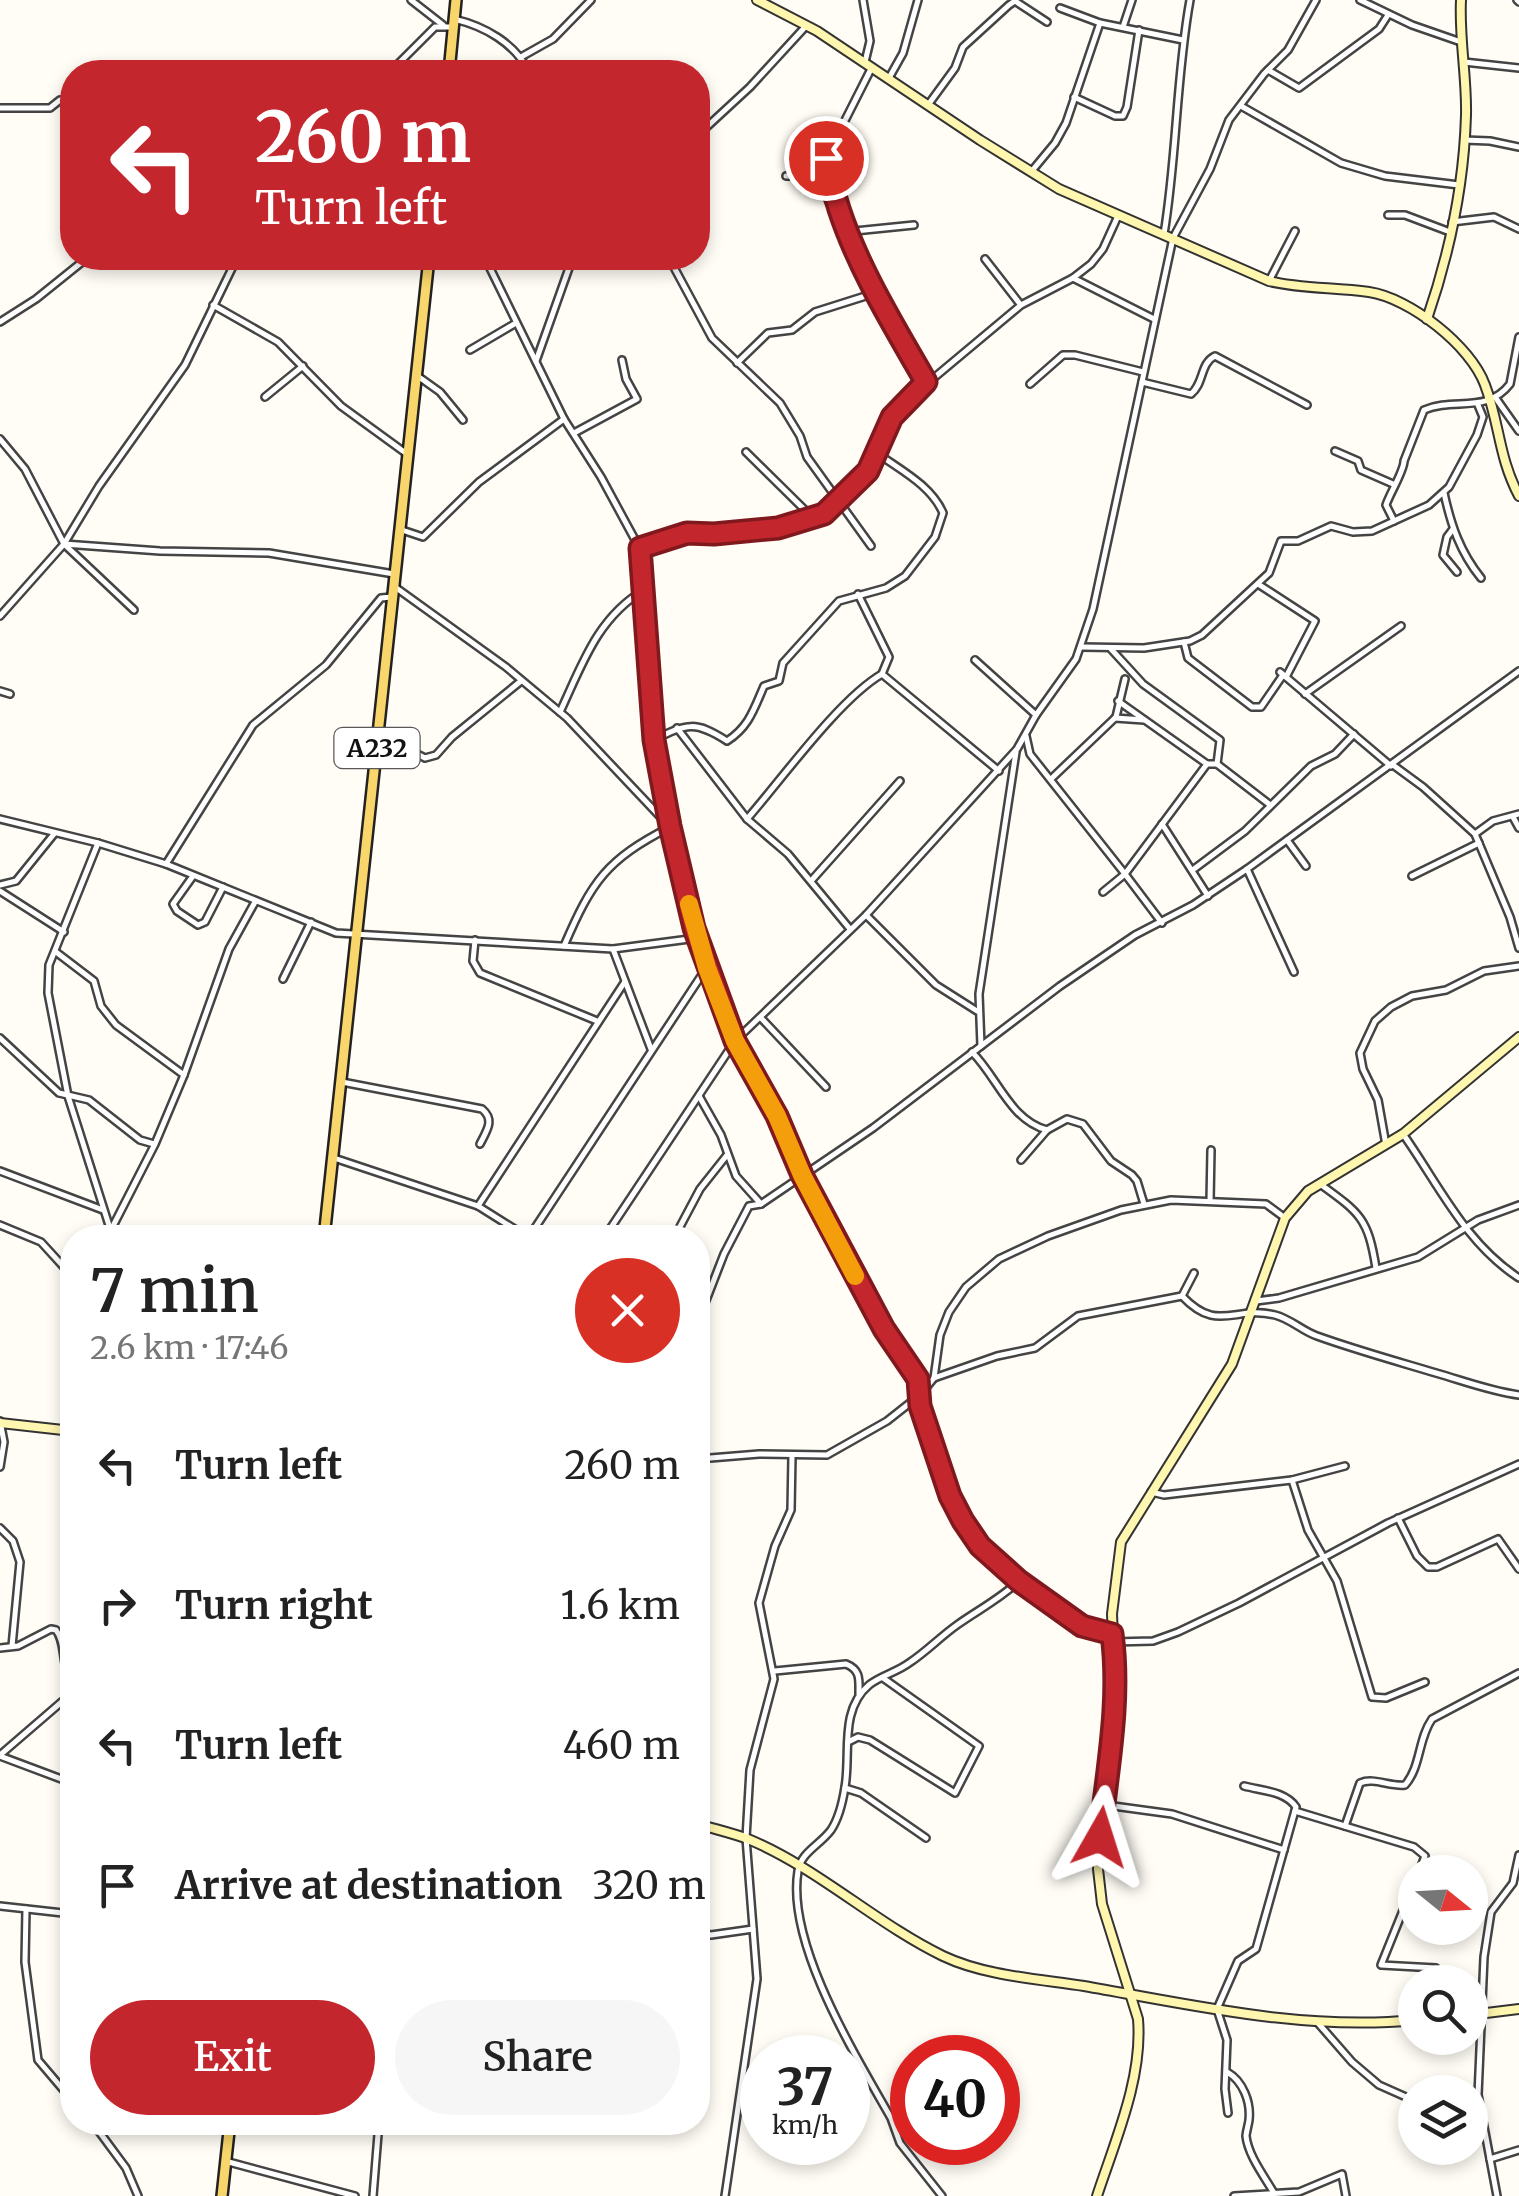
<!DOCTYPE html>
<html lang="en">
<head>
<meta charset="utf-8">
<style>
	body { margin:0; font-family:Merriweather,serif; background:#f6f6f6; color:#222; height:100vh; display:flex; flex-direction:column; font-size:38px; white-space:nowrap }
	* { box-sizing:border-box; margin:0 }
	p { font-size:32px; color:#767676 }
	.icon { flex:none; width:55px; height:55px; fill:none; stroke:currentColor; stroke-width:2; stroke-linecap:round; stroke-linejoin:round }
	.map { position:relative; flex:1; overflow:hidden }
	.sheet { position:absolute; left:60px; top:1225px; width:650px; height:910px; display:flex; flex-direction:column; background:#fff; border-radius:40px; box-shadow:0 5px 15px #0003 }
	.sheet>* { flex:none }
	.banner { position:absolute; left:60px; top:60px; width:650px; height:210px; border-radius:40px; box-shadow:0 5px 15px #0003; background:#c4262e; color:#fff; overflow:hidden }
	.needle { width:65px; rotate:108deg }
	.controls { position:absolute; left:1398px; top:1855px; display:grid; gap:20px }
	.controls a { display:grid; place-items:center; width:90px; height:90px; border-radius:50%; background:#fff; box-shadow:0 5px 15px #0003; font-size:50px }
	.speed { position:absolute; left:740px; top:2035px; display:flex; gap:20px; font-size:50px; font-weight:700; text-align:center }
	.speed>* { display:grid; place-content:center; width:130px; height:130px; border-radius:50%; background:#fff; box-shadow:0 5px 15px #0003; line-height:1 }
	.speed small { font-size:25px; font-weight:400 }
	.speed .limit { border:15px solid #d22; background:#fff; color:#111 }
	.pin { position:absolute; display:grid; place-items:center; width:85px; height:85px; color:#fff; margin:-42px; border:5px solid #fff; border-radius:50%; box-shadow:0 2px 10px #0007 }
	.me { position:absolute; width:110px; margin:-55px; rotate:6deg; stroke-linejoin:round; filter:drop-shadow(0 0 8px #0008) }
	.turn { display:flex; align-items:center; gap:35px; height:210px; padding:0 30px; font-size:45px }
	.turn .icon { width:130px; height:130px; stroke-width:2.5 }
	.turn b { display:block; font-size:70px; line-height:85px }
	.round { display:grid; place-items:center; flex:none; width:105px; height:105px; border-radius:52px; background:#f6f6f6 }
	.summary { display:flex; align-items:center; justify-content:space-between; height:170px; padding:0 30px }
	h1 { font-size:60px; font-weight:600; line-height:75px }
	.action { display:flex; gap:20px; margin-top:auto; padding:20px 30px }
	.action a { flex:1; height:115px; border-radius:60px; background:#c4262e; color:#fff; font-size:40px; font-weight:600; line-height:115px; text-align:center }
	.action a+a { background:#f6f6f6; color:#222 }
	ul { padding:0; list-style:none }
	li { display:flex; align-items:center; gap:30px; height:140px; padding:0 30px }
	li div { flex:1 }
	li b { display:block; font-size:38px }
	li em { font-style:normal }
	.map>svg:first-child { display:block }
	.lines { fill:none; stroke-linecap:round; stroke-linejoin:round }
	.street-casing { stroke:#444; stroke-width:10 }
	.secondary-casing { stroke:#333; stroke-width:12 }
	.primary-casing { stroke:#222; stroke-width:14 }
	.street { stroke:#fff; stroke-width:5 }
	.secondary { stroke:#fff6b0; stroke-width:8 }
	.primary { stroke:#f9d66b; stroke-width:9 }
	.route-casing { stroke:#7f191e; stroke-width:25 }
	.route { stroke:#c4262e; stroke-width:18 }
	.slow { stroke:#f59e0b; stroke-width:18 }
	.labels { text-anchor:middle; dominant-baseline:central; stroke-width:10; stroke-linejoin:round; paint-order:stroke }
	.shield { fill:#fff; stroke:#585858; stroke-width:2.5 }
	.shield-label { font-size:25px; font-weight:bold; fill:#111 }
</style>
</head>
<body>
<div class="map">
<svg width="1519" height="2196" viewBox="0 0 1519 2196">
	<rect width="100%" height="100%" fill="#fffdf5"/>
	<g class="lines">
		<!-- street casing -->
		<g class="street-casing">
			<g id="street">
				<polyline points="411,0 443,25"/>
				<polyline points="863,0 870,41 865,62"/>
				<polyline points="1360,0 1412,25 1461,42"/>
				<polyline points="1517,0 1519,2"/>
				<polyline points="1060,8 1100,23 1183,40"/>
				<path d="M454 19C484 26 515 43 529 72"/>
				<polyline points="1123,27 1132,0"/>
				<polyline points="521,57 553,39 591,0"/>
				<polyline points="1464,62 1519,68"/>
				<path d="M872 67 826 158C825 178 834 190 839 209 859 270 894 326 926 382"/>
				<polyline points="1268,70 1299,88 1379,29 1388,15"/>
				<polyline points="390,72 435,27 453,27"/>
				<polyline points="889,78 903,53 918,0"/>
				<polyline points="1074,97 1115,116 1123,116 1127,107 1139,30"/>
				<polyline points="928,105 955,68 963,47 1009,5 1015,1 1047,22"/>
				<polyline points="1241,106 1341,163 1385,176 1459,185"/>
				<polyline points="0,108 50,108 60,100 72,103"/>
				<polyline points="698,135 750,87 806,26"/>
				<polyline points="1464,140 1490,141 1519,147"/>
				<polyline points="1031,172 1055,143 1066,123 1100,23"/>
				<polyline points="786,176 826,176"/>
				<polyline points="1388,215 1405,215 1450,232"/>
				<polyline points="1452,222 1494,217 1519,229"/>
				<polyline points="845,232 914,225"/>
				<path d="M1164 234C1177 156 1176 77 1190 0"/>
				<polyline points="325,258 336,264"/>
				<polyline points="485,258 564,419 601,477 640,549 654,740 670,827 694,928 735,1041 777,1116 802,1175 883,1329 918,1379 919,1406 950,1496 963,1521 980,1546 1019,1581 1082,1625 1112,1634"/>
				<polyline points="669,258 712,338 780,403 800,436 807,457 871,546"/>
				<polyline points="985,259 1020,304"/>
				<polyline points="1073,278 1154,319"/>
				<polyline points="1269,281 1295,231"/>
				<polyline points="213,305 278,342 341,406 407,454"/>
				<polyline points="0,322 36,299 87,258"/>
				<polyline points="470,350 516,323"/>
				<polyline points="536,361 569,268 577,258"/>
				<polyline points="737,363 768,333 792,330 815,312 875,293"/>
				<polyline points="419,377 440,392 463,420"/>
				<path d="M1142 382 1191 394C1204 384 1200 363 1215 356L1307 405"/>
				<polyline points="1030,384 1063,355 1075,355 1143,372"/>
				<polyline points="265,397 303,366"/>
				<polyline points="1495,397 1519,431"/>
				<polyline points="574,433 637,399 626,379 622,360"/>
				<polyline points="0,439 25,469 64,544 134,610"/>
				<polyline points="1335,451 1358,461 1361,470 1393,484"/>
				<polyline points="746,452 814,519"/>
				<path d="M1444 493C1451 525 1460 552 1481 578"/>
				<path d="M1394 521 1386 505C1390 493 1404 471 1404 461L1424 410C1454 397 1487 414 1510 384L1519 337"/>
				<polyline points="1453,529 1447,537 1443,555 1457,572"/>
				<polyline points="402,530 423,537 479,482 564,419"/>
				<polyline points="64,544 160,551 269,553 394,574"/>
				<polyline points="640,549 687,533 714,534 777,528 824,514 868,471 883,431 905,402 1021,305 1073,278 1091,264 1103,249 1118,216"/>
				<polyline points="1258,584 1315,621 1286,677"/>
				<path d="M395 587 506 667 567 718 670 827C606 860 592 881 564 946"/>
				<polyline points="858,594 889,657 882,674"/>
				<polyline points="0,616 64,544 99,486 185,365 237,258"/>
				<polyline points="1184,642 1188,658 1252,707 1261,707 1283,675"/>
				<polyline points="1082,647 1144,648 1190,641 1202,635 1269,573 1281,541 1298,541 1331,526 1353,532 1372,531 1429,505 1449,487 1477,435 1483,417 1478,405"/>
				<polyline points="1111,649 1143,684 1220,740 1217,764 1207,764 1118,701"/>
				<polyline points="975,660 1036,715"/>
				<polyline points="1280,672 1391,766"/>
				<polyline points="0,691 10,694"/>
				<polyline points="1305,694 1401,626"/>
				<path d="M560 712C582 665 597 618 644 590"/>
				<polyline points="1115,718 1144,720"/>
				<polyline points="677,728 747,819 788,854 850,929"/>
				<polyline points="379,732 419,755 425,758 436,755 452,737 521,681"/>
				<polyline points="1026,736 1030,754 1125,874 1207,764"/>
				<path d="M654 740C687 723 696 721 727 741 749 727 754 709 764 686L779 681 783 663 839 601 886 588 905 576 935 537 943 513C931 485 900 470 877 453"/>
				<polyline points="1217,764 1269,804"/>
				<polyline points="1393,765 1423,787 1475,834 1510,917 1519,948"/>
				<polyline points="1051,779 1116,717 1125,679"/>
				<polyline points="1513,817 1519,828"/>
				<polyline points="0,819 98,843 166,864 336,933 613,949 697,938"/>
				<path d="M747 819C782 779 839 699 882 674L999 771"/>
				<polyline points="1162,824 1208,896"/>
				<polyline points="1475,834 1493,821 1519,814"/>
				<polyline points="1287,840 1306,866"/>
				<polyline points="98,843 49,965 48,993 68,1096 113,1238"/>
				<polyline points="166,864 253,725 326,665 381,598 392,597"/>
				<polyline points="1194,869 1245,831 1311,766 1335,754 1354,734"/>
				<polyline points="1247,869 1294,972"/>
				<polyline points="193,876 173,904 177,911 198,925 205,922 223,887"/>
				<polyline points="1412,876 1479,843"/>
				<polyline points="811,881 900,781"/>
				<polyline points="0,885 16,881 54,834"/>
				<polyline points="0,891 64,932"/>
				<polyline points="1103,892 1125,874 1162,923"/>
				<polyline points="866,915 936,985 977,1011"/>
				<polyline points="475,940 473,961 480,973 597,1021"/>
				<polyline points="613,949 651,1049"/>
				<polyline points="56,952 94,981 101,1006 116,1025 184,1075"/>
				<polyline points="283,979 311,922"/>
				<polyline points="761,1018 826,1087"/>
				<polyline points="0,1038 59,1093 89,1100 140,1140 154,1144"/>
				<polyline points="981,1046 979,994 1016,752"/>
				<path d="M972 1052C998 1078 1010 1120 1047 1130L1067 1119 1083 1124 1111 1161 1132 1175 1137 1181 1144 1204"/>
				<path d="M342 1082 482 1109C495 1120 487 1130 480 1144"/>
				<polyline points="699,1096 721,1135 736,1176 761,1204"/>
				<path d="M1403 1134C1439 1185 1465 1243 1519 1278"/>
				<polyline points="1386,1145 1378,1100 1363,1069 1360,1053 1375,1021 1391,1007 1412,996 1446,990 1484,971 1519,966"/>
				<polyline points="334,1158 478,1206 529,1238"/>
				<polyline points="1021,1160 1047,1130"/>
				<polyline points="0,1171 103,1210"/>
				<path d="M1320 1184C1360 1213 1368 1218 1376 1268"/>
				<polyline points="1210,1201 1211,1150"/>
				<polyline points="478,1206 624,983"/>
				<polyline points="0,1225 41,1242 72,1276"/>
				<polyline points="111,1230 155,1144 184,1075 229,949 255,902"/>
				<polyline points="529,1237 707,967"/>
				<polyline points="604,1238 735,1041 866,915 1017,749 1036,715 1076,659 1093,609 1173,238 1210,169 1229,120 1264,74 1288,50 1316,0"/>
				<polyline points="674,1238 700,1189 727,1155"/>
				<path d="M1182 1296C1218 1334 1234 1305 1275 1315 1291 1319 1302 1331 1317 1336 1356 1350 1396 1361 1436 1373 1464 1381 1490 1391 1519 1395"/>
				<polyline points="1256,1301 1279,1298 1418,1257 1478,1220 1519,1205"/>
				<polyline points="698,1321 724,1254 749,1206 761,1204 873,1128 1060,986 1135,935 1193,905 1247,869 1519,671"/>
				<polyline points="934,1378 997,1356 1035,1348 1078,1316 1182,1296 1194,1273"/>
				<polyline points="0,1421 4,1442 0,1467"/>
				<polyline points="698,1459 759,1454 827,1455 887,1421 920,1395 934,1378 940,1335 949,1312 966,1287 999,1259 1048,1236 1121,1210 1171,1200 1266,1204 1285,1218"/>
				<polyline points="1292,1480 1308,1530 1337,1581 1372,1697 1386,1698 1425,1682"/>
				<polyline points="1151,1492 1164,1495 1292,1480 1345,1466"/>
				<polyline points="1398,1518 1417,1556 1428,1567 1437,1567 1498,1539 1519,1569"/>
				<polyline points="0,1528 13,1541 20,1562 12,1646"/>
				<polyline points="1113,1642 1153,1641 1178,1632 1239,1603 1388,1523 1519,1464"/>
				<path d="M0 1648 18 1646 51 1629 56 1630C67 1644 60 1666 72 1679"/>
				<path d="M775 1671 846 1664C861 1670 859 1680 859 1694"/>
				<polyline points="848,1742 858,1737 870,1740 955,1793 979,1746 883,1678"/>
				<polyline points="0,1755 72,1693"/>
				<polyline points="0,1756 72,1783"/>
				<polyline points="845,1788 861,1793 926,1838"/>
				<polyline points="1106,1805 1172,1814 1284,1850"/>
				<polyline points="1295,1811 1414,1847 1425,1856 1419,1872"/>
				<path d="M1345 1826 1360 1783C1374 1777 1390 1787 1405 1785 1421 1767 1418 1739 1432 1719L1519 1673"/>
				<polyline points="1415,1881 1381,1965 1436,1968 1435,1982"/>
				<polyline points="0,1906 72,1914"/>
				<polyline points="26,1909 25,1962 38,2060 72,2100"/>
				<polyline points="698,1933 711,1935 753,1929"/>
				<polyline points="1318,2023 1352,2062 1379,2085 1415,2101"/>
				<path d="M1227 2072C1243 2081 1251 2102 1249 2120 1249 2122 1246 2133 1246 2136 1248 2155 1264 2176 1274 2193"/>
				<path d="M1228 2113 1225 2089 1227 2040 1217 2009 1238 1961 1256 1949 1296 1807C1285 1791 1263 1791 1244 1786"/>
				<polyline points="92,2122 126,2168 138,2196"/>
				<polyline points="1490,2159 1519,2150"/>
				<polyline points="225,2161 355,2196"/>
				<polyline points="373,2196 379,2122"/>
				<polyline points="725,2196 757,1979 746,1838 750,1770 774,1679 759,1603 775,1546 791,1510 792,1456"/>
				<path d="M942 2196 900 2143 891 2118C856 2056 786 1944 798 1871 801 1852 820 1845 831 1830 839 1818 843 1800 845 1787 851 1754 839 1710 869 1685 880 1676 897 1672 909 1663 926 1652 940 1637 957 1625 978 1610 1000 1599 1019 1581"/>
				<polyline points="1234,2196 1299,2192 1342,2174 1346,2196"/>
				<polyline points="1497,2196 1478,2095 1484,1957 1491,1912 1513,1883 1519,1855"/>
			</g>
		</g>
		<!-- secondary casing -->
		<g class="secondary-casing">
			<g id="secondary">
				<path d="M757 0 817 31 980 140 1059 189 1269 281C1302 289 1335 287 1369 292 1410 298 1471 346 1485 385 1500 424 1498 456 1519 496"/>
				<path d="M1427 319C1449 255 1464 184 1466 115 1467 77 1459 39 1461 0"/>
				<polyline points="0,1423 72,1431"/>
				<path d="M698 1824C714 1829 732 1833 748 1839 818 1868 875 1923 943 1956 985 1976 1039 1979 1084 1986 1193 2005 1304 2031 1415 2020"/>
				<polyline points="1470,2015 1519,2009"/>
				<path d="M1097 2196C1115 2141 1143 2078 1138 2019L1102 1904 1098 1869 1112 1734 1115 1685 1112 1614 1121 1542 1232 1364 1285 1218 1308 1191 1403 1134 1519 1037"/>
			</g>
		</g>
		<!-- primary casing -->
		<g class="primary-casing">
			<g id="primary">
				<polyline points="449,72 456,0"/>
				<polyline points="324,1238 429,258"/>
				<polyline points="222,2196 230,2122"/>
			</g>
		</g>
		<!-- street -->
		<use href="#street" class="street"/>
		<!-- secondary -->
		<use href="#secondary" class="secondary"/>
		<!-- primary -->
		<use href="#primary" class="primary"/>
	</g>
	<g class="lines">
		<!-- route casing -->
		<g class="route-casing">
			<path id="route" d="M826 158C825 178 834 190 839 209 859 270 894 326 926 382L892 417 868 471 824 514 778 528 714 534 687 533 640 548 654 740 670 826 694 928 735 1041 777 1116 802 1175 884 1329 918 1379 920 1406 950 1496 963 1521 980 1546 1019 1581 1082 1626 1112 1634C1121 1702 1107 1770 1100 1837"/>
		</g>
		<!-- route -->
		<use href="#route" class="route"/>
		<!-- slow -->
		<polyline class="slow" points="689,904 707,968 735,1041 777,1116 802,1175 855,1276"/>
	</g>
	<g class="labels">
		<!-- shield labels -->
		<rect class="shield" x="334.5" y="728" width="85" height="40" rx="8"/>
		<g class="shield-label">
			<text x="377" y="748">A232</text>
		</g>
	</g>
</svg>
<div class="controls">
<a><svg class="needle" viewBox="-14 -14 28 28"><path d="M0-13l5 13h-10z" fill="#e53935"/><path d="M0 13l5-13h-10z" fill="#767676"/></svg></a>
<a><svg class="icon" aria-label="search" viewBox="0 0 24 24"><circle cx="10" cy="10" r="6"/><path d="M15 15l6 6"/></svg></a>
<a><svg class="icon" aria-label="layers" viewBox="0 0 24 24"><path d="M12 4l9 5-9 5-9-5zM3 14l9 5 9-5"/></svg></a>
</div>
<div class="speed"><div>37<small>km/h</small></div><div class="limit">40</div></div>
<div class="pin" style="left:826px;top:158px;background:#d93025"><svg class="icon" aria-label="arrive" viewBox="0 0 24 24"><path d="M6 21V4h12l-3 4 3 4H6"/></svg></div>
<svg class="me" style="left:1100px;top:1837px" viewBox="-20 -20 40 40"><path d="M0-17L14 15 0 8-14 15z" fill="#c4262e" stroke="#fff" stroke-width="4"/></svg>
<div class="banner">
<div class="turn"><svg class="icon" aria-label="left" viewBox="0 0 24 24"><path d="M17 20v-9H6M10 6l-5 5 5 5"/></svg><div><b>260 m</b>Turn left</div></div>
</div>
<section class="sheet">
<div class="summary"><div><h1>7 min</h1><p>2.6 km · 17:46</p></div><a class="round" style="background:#d93025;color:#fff"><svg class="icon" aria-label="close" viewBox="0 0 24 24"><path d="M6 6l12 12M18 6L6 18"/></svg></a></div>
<ul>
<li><svg class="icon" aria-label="left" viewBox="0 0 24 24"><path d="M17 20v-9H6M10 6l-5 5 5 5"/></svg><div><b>Turn left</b></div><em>260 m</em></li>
<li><svg class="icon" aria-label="right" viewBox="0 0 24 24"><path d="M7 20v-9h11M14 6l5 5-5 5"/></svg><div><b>Turn right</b></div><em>1.6 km</em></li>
<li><svg class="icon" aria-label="left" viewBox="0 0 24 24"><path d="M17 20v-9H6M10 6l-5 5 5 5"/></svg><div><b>Turn left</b></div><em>460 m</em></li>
<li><svg class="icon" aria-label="arrive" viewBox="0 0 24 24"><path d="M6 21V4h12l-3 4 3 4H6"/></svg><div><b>Arrive at destination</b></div><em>320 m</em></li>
</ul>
<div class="action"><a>Exit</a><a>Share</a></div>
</section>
</div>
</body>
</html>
